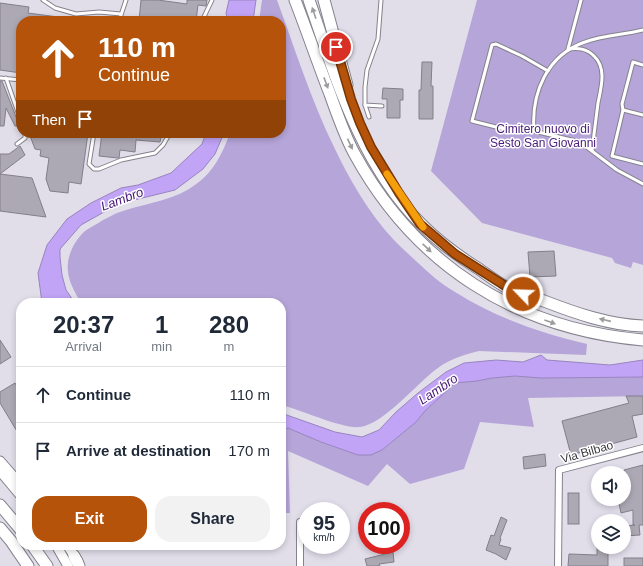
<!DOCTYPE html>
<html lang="en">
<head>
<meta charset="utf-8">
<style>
	body { margin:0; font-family:Arial,sans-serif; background:#f2f2f3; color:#1f2937; height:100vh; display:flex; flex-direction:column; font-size:15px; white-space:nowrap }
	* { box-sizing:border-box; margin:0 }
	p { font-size:13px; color:#747a83 }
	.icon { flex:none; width:22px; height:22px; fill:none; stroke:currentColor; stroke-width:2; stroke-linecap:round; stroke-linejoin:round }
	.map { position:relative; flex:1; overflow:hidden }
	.panel { position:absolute; left:16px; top:298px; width:270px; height:252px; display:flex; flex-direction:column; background:#fff; border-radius:16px; box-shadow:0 2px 6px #0003 }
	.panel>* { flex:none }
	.guide { position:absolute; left:16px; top:16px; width:270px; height:122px; border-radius:16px; box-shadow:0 2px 6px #0003; background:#b45309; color:#fff; overflow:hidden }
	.buttons { position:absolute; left:591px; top:466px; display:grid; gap:8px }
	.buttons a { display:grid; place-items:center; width:40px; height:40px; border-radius:50%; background:#fff; box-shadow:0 2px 6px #0003; font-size:20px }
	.speed { position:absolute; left:298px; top:502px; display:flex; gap:8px; font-size:20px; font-weight:700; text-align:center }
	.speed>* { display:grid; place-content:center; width:52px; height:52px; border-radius:50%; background:#fff; box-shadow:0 2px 6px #0003; line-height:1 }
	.speed small { font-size:10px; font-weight:400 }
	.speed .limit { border:6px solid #d22; background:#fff; color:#111 }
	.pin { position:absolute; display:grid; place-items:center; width:34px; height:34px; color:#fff; margin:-17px; border:2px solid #fff; border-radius:50%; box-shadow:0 1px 4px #0007 }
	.me { position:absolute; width:44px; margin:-22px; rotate:294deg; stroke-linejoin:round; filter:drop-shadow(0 0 3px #0008) }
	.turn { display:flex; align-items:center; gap:14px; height:84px; padding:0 16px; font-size:18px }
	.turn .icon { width:52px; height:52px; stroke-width:2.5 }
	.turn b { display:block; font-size:28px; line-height:34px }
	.then { display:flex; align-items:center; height:38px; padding:0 16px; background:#0003; gap:8px; font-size:15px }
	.eta { display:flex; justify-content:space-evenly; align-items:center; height:68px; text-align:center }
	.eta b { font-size:24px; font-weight:700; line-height:28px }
	.button { display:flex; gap:8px; margin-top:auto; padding:8px 16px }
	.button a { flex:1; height:46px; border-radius:16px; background:#b45309; color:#fff; font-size:16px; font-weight:700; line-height:46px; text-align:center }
	.button a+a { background:#f2f2f3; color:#1f2937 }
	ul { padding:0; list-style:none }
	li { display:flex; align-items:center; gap:12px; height:56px; padding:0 16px; border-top:1px solid #e0e1e3 }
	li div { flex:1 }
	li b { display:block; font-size:15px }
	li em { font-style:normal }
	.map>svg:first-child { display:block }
	.green { fill:#b6a5d9 }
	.water { fill:#c1a4f6; stroke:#9884be }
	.building { fill:#aca9b4; stroke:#837f8a }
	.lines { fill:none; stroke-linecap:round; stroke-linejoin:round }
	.lane-casing { stroke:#85828d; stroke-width:5 }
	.street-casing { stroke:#85828d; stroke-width:8 }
	.secondary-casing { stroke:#85828d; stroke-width:11 }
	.highway-casing { stroke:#85828d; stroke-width:13 }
	.lane { stroke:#fff; stroke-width:3 }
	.street { stroke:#fff; stroke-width:6 }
	.secondary { stroke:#fff; stroke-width:9 }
	.highway { stroke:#fff; stroke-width:11 }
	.oneway { fill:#9c9c9e }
	.route-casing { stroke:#753606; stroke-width:10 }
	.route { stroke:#b45309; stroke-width:7 }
	.slow { stroke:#f59e0b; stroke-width:7 }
	.labels { text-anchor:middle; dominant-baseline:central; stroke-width:3; stroke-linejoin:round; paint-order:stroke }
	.park-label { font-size:12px; fill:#4c207e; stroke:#fff }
	.street-label { font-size:12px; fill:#3a393d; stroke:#fff }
	.water-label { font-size:13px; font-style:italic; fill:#441675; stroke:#fff }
</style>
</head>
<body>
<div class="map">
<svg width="643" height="566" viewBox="0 0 643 566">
	<rect width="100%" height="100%" fill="#e1deea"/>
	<!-- green -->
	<g class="green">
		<path d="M262 0H277C295 49 311 100 334 147 349 179 369 213 393 239 400 247 409 254 417 262 429 273 441 284 455 292 496 318 541 333 587 344L586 355 479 351C466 354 454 358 442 365 419 380 385 424 360 427 342 429 302 410 281 405V303H81C76 294 69 283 68 272 66 257 74 241 85 231 90 227 98 224 103 220 108 218 112 215 117 213 141 204 167 202 189 189 212 175 221 157 230 133H281V21H259Z"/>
		<polygon points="477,0 643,0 643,265 633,262 631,268 615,263 612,258 482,223 431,171"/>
		<polygon points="515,376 541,378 643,377 643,396 528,398 534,427 480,422 464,469 410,484 387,464 368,486 288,451 290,513 281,513 281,431 288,428 321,442 358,455 382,450 416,422 424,412 455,383 477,381 492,378"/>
	</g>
	<!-- water -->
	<g class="water">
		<polygon points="229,0 256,0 253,21 228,21 226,13"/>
		<polygon points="206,133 224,133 215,154 203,169 175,190 126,202 104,212 81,225 60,249 60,257 62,275 66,290 75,303 42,303 38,273 47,245 67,219 91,203 121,188 138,185 171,173 202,144"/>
		<polygon points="541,355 547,360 610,365 643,360 643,377 541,378 515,376 492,378 477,381 455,383 424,412 416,422 382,450 371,455 358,455 321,442 288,428 281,431 281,413 335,432 362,437 379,430 396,412 418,393 446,372 464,363 496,360 523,362"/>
	</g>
	<!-- building -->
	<g class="building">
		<polygon points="141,0 158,0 187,4 187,0 207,0 206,6 198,5 196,21 139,21"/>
		<polygon points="0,3 29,7 28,13 58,17 58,21 21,21 21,73 0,70"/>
		<polygon points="422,62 432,62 431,86 433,86 433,119 419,119 419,90 421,90"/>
		<polygon points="0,81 2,81 18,122 21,126 15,126 6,108 4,126 0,126"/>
		<polygon points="383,88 403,89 403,100 400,100 400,118 387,118 387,99 382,99"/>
		<polygon points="29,133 88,133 81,184 69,182 68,193 50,191 46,179 49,158 40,156 41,150 35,149"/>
		<polygon points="102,133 162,133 160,142 136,140 135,152 120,150 119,158 118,158 99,156"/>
		<polygon points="20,146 25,155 0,174 0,154 9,154"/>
		<polygon points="0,174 32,178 46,217 0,211"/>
		<polygon points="554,251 556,276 530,277 528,252"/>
		<polygon points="0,340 11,357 0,364"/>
		<polygon points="15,383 21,393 21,438 0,403 0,392"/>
		<polygon points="626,396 643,396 643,414 632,416 637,437 571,455 562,421 629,403"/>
		<polygon points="545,454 546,466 524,469 523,457"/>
		<polygon points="643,465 643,525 639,525 640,535 624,536 624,526 635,525 633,525 633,510 621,513 618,499 624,499 624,470"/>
		<rect x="568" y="493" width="11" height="31"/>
		<polygon points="501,517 507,520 500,538 501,539 499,545 511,548 506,560 496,554 486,550 491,535 494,536"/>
		<polygon points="597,547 608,547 608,566 568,566 569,554 597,555"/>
		<polygon points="393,552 394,562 379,564 380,566 367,566 365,559"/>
		<rect x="624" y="558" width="19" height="8"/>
	</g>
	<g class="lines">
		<!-- lane casing -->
		<g class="lane-casing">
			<g id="lane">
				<polyline points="43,0 55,8 76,14 99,12 121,14"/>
				<polyline points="381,0 378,39 367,70 365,87 365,105 382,106"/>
				<path d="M581 0 568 49C578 48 586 48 594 56 607 68 601 88 598 103 596 119 594 134 592 150"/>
				<polyline points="119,21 126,0"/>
				<polyline points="202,21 212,0"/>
				<polyline points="643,65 633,62 622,104 623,110 612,156 643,164"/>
				<polyline points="548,71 522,56 496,44 492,45 472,121 500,128 519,131 534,131 580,142 617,170 643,184"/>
				<polyline points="0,78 21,80"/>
				<polyline points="6,78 21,121"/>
				<polyline points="365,105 369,117"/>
				<polyline points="623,110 643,115"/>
				<path d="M534 131C531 93 547 55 585 42 604 35 624 35 643 30"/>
				<polyline points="94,133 89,164 94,169 99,169 121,160 155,153 163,145 170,133"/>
				<polyline points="17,144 25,138 25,133"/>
			</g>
		</g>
		<!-- street casing -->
		<g class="street-casing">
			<g id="street">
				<polyline points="300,522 300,566"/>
				<polyline points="558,566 559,470 643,448"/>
			</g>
		</g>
		<!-- secondary casing -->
		<g class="secondary-casing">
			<g id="secondary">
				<polyline points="0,461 21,485"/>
				<polyline points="0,471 21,496"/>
				<polyline points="56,545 68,566"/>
				<polyline points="67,545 78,561"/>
			</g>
		</g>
		<!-- highway casing -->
		<g class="highway-casing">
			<g id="highway">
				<path d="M295 0C307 31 318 63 330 94 337 114 344 134 354 153 415 265 516 329 643 340"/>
				<path d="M309 0C336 78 361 165 422 225 439 242 458 256 479 269 489 276 499 284 510 289 520 294 533 297 544 301 575 313 609 325 643 326"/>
				<polyline points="324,0 347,85"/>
				<polyline points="0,505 21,530"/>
				<polyline points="0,528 11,541 28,566"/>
				<polyline points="32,545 47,566"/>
				<polyline points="74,556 79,566"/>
			</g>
		</g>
		<!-- lane -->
		<use href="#lane" class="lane"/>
		<!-- street -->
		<use href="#street" class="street"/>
		<!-- secondary -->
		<use href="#secondary" class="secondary"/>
		<!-- highway -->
		<use href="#highway" class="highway"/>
	</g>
	<!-- one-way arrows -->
	<defs><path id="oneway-solid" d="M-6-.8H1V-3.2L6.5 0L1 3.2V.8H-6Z"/></defs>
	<g class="oneway">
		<use href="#oneway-solid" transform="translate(314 13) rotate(-109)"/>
		<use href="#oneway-solid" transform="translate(326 83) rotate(70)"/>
		<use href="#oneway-solid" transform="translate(350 144) rotate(65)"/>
		<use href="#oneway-solid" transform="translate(427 248) rotate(43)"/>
		<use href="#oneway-solid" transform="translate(605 320) rotate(-167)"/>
		<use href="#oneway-solid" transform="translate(550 322) rotate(20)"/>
	</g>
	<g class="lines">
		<!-- route casing -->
		<g class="route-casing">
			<polyline id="route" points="336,47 351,99 360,123 371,147 399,193 420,224 455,254 510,289 523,294"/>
		</g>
		<!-- route -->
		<use href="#route" class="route"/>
		<!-- slow -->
		<polyline class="slow" points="387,174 423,227"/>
	</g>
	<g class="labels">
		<!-- park labels -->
		<g class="park-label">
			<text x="543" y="129">Cimitero nuovo di<tspan x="543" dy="14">Sesto San Giovanni</tspan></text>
		</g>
		<!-- street labels -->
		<g class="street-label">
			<text transform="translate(587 452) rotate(-16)">Via Bilbao</text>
		</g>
		<!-- water labels -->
		<g class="water-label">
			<text transform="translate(122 199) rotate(-21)">Lambro</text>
			<text transform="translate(438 389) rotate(-34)">Lambro</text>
		</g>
	</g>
</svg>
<div class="buttons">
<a><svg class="icon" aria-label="sound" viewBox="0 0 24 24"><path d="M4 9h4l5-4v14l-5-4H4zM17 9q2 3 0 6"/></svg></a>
<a><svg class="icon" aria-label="layers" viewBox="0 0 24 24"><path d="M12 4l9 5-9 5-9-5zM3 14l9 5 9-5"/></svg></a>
</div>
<div class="speed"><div>95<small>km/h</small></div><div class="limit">100</div></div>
<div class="pin" style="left:336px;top:47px;background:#d93025"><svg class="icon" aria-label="arrive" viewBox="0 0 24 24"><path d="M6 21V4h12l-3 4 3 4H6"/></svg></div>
<svg class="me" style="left:523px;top:294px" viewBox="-20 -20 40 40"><circle r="17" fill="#b45309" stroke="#fff" stroke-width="3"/><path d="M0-11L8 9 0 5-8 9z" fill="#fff"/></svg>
<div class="guide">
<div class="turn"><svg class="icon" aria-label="ahead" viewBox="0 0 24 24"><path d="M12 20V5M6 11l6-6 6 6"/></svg><div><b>110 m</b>Continue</div></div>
<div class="then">Then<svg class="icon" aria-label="arrive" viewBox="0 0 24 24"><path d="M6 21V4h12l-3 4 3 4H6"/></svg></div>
</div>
<section class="panel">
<div class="eta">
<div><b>20:37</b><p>Arrival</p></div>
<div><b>1</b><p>min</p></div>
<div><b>280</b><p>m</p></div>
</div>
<ul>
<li><svg class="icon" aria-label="ahead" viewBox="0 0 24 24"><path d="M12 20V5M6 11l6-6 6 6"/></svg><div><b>Continue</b></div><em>110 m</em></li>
<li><svg class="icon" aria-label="arrive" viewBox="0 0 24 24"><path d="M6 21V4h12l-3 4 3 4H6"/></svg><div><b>Arrive at destination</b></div><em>170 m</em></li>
</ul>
<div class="button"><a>Exit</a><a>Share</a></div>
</section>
</div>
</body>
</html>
